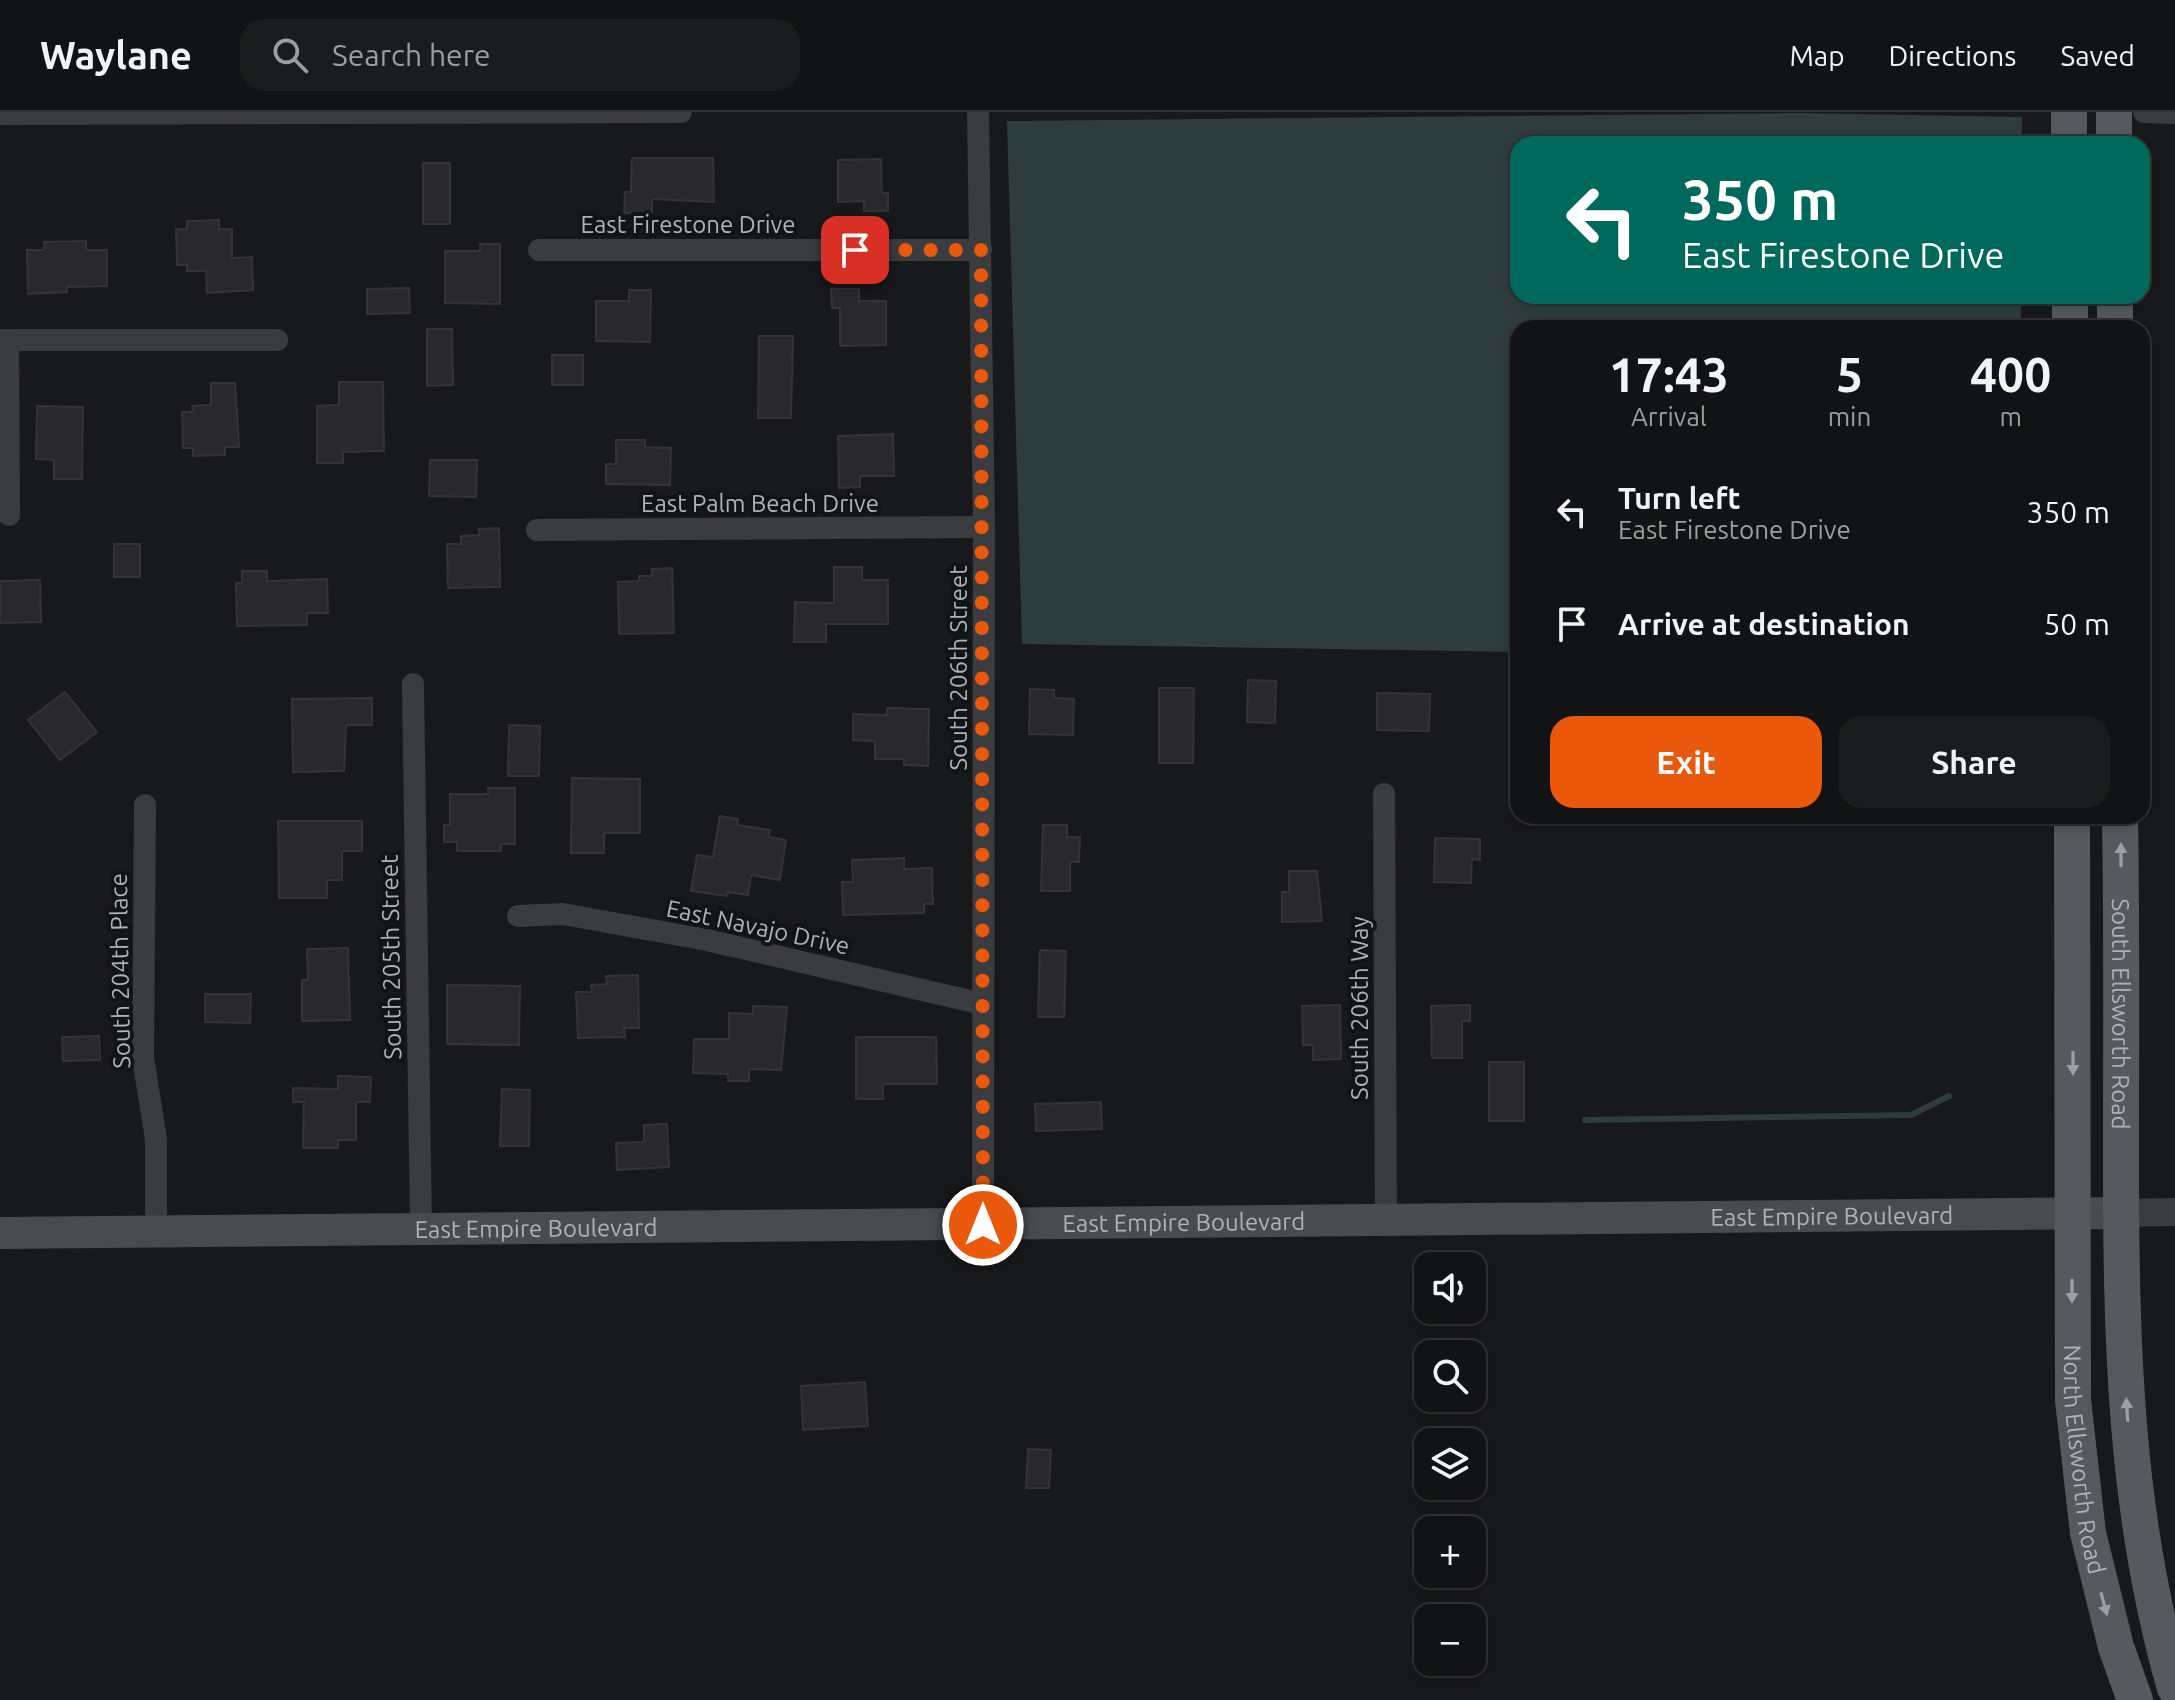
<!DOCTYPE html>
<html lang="en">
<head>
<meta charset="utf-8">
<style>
	body { margin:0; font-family:Ubuntu,sans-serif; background:#1b1c1d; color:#f1f3f6; height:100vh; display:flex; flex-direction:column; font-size:30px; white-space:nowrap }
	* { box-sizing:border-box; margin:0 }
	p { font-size:26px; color:#9c9ea0 }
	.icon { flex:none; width:44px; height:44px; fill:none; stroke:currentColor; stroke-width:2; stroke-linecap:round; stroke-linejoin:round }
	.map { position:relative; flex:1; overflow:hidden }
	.drawer { position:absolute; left:1510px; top:208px; width:640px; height:504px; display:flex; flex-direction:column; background:#121314; border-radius:24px; box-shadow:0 4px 12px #0003,0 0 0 2px #313234 }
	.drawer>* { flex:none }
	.guide { position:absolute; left:1510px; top:24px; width:640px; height:168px; border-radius:24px; box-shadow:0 4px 12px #0003,0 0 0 2px #313234; background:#00695c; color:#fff; overflow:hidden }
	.controls { position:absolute; left:1414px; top:1140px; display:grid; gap:16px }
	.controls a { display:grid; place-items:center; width:72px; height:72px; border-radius:16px; background:#121314; box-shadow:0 4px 12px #0003,0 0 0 2px #313234; font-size:40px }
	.pin { position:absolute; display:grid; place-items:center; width:68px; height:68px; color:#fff; margin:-34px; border-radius:16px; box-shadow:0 4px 12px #0006 }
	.me { position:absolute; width:88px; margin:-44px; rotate:0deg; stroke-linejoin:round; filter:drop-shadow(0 0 6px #0008) }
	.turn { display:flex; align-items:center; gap:28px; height:168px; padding:0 40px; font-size:36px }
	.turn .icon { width:104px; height:104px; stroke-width:2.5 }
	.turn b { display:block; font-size:56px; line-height:68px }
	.eta { display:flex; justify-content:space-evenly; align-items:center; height:136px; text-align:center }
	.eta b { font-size:48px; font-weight:700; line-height:56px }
	.primary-button { display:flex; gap:16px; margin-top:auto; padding:16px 40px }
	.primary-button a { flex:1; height:92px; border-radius:24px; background:#ea580c; color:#fff; font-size:32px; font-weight:700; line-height:92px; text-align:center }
	.primary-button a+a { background:#1b1c1d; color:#f1f3f6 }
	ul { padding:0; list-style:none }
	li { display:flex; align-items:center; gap:24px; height:112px; padding:0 40px }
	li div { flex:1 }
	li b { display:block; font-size:30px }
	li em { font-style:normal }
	header { display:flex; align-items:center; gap:48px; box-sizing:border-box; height:112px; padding:0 40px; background:#121314; border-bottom:2px solid #313234 }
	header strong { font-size:38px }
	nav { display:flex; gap:44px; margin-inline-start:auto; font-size:28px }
	.search { width:560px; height:72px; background:#1b1c1d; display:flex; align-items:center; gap:20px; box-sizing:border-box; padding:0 28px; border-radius:24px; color:#9c9ea0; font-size:30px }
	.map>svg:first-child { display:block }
	.water { fill:#2f3c3e }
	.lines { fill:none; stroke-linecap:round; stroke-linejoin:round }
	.stream { stroke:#2f3c3e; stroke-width:6 }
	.building { fill:#29292c; stroke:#333437; stroke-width:2 }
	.minor { stroke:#3a3c3f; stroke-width:22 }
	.tertiary { stroke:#3a3c3f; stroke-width:28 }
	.secondary { stroke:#484c4f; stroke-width:32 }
	.primary { stroke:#565a5e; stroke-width:36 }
	.oneway { fill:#9aa2a8 }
	.route { stroke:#ea580c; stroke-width:14; stroke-dasharray:0 25.2 }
	.labels { text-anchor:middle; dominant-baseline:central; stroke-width:8; stroke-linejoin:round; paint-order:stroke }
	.street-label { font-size:24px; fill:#abb4ba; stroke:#131416 }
</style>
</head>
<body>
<header>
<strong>Waylane</strong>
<div class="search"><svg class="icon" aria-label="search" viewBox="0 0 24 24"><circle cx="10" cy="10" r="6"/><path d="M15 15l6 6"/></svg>Search here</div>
<nav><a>Map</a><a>Directions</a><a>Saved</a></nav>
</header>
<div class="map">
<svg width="2175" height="1588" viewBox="0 0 2175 1588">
	<rect width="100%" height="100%" fill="#18191b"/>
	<!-- water -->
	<polygon class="water" points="1799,1 2022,5 2022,32 1518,32 1518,184 2021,184 2021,216 1518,216 1518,540 1022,532 1007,9"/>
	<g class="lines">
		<!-- stream -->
		<polyline class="stream" points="1585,1008 1911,1003 1949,984"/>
	</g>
	<!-- building -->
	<g class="building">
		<polygon points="632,46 713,46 714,90 652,87 652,101 624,101 625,80 631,80"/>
		<polygon points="881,47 882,81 888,81 888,99 864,99 864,89 838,90 838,48"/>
		<rect x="423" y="51" width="27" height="61"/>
		<polygon points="219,108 219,117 232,117 232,146 252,145 253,178 207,181 206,159 187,159 187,153 177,153 176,117 187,117 187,109"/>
		<polygon points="86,129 86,138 107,138 107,174 67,175 67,180 28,182 27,138 44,138 44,130"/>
		<polygon points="480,132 500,132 500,192 445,191 445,139 480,139"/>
		<polygon points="409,176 410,201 367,202 367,177"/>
		<polygon points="831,177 859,177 859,189 886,189 886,233 840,234 840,196 832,196"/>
		<polygon points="629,178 651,178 650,230 596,229 596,189 629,189"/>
		<polygon points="427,217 452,217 453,273 427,274"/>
		<polygon points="759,224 793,224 791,306 758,306"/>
		<rect x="552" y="243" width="31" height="30"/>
		<polygon points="339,270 383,270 384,339 343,340 343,351 317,351 317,294 339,293"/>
		<polygon points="211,271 235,271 239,335 225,335 225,343 193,344 193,336 183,336 182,300 193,300 192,294 211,293"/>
		<polygon points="37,294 83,295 82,367 54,367 54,348 36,347"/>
		<polygon points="893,322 894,364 860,364 860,375 839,376 838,324"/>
		<polygon points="616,328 645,328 645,335 671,336 670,373 606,372 606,352 616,352"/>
		<polygon points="430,348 477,348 476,385 429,384"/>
		<polygon points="499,416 500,475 448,476 447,432 461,432 461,424 479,423 479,417"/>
		<rect x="114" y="432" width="26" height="33"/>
		<polygon points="834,455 862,455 862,468 888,468 888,512 826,512 826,530 794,530 795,490 834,491"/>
		<polygon points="672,456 674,521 619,522 618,470 639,469 639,464 652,464 652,457"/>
		<polygon points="242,459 267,459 267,469 327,467 328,501 307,501 307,513 237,514 236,471 242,471"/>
		<polygon points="40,468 41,510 0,511 0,469"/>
		<polygon points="1248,568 1276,569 1275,611 1247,610"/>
		<polygon points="1159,576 1194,576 1193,651 1159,651"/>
		<polygon points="1030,577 1054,578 1054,586 1074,587 1073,623 1029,622"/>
		<polygon points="65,580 97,620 60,648 28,608"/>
		<polygon points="1377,581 1430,582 1429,619 1377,618"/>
		<polygon points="372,586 372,613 346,613 344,659 293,660 292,587"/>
		<polygon points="887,596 929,597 928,654 904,653 904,647 875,647 875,629 853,628 853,602 887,603"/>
		<polygon points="509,613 540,614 539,664 508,664"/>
		<polygon points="572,666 640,667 640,721 604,721 604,741 571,741"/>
		<polygon points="488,676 515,676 515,732 501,732 501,739 457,739 457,730 444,730 444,713 450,713 450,682 488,682"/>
		<polygon points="720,704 738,707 737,713 770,718 768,725 786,728 780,768 751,763 748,783 728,780 727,784 691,779 697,743 713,745"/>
		<polygon points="278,709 362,709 362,739 342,739 342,768 327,768 327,786 279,786"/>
		<polygon points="1043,713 1067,713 1067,725 1080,725 1079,750 1070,750 1070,779 1041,779"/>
		<polygon points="1435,726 1480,727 1480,748 1472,747 1471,771 1434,770"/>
		<polygon points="904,746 904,757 932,756 933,792 924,792 924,801 843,803 842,770 853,770 852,748"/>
		<polygon points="1289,759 1317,759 1322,809 1282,810 1282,780 1289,780"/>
		<polygon points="348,836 350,908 302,909 302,868 308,868 307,837"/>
		<polygon points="1040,838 1066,839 1064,905 1038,905"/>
		<polygon points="638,863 639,916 624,916 625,925 578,926 576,880 592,880 591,873 607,872 606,864"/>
		<polygon points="447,873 520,874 519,933 447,932"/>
		<polygon points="205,882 251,882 250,911 205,910"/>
		<polygon points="1340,893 1341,947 1313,948 1313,933 1303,933 1302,894"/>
		<polygon points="1470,893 1470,909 1462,909 1462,946 1432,946 1431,894"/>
		<polygon points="753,894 787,895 781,958 749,957 749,969 728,969 728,962 693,961 694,927 729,927 729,901 753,902"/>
		<polygon points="99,924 100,948 63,949 62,925"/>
		<polygon points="856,925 936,925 937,972 883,972 883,987 856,987"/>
		<rect x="1489" y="950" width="35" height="59"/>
		<polygon points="338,964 371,965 370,990 356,990 356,1028 338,1028 338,1036 303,1036 304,990 293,990 293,976 338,977"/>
		<polygon points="502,977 530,978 529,1034 500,1034"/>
		<polygon points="1101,990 1102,1017 1036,1019 1035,992"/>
		<polygon points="667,1012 669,1055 617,1058 616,1031 644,1030 644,1013"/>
		<polygon points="865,1270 868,1314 803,1318 801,1274"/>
		<polygon points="1028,1337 1051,1338 1049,1376 1026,1376"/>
	</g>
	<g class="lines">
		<!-- minor -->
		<g class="minor">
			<polyline points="978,0 984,415 983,1113"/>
			<polyline points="2144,0 2175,1"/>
			<polyline points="0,2 681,0"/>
			<polyline points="539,138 981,138"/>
			<polyline points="0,228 277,228"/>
			<polyline points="8,228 9,403"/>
			<polyline points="537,418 984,415"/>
			<polyline points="413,572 421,1117"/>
			<polyline points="1384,682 1386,1109"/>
			<polyline points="145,693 143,946 156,1027 156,1120"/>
			<polyline points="518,804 563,802 707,828 983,892"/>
		</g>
		<!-- tertiary -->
		<polyline class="tertiary" points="2121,1101 2175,1100"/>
		<!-- secondary -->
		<path class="secondary" id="s1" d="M0 1121 2121 1101"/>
		<!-- primary -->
		<g class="primary">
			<polyline points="2069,0 2069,32"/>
			<polyline points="2114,0 2114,32"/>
			<polyline points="2070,184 2070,216"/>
			<polyline points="2115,184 2115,216"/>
			<path id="s2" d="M2072 704 2073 1288 2088 1421 2116 1535 2135 1588"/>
			<path id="s3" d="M2120 704C2122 817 2121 930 2121 1043 2121 1225 2124 1399 2175 1576"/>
		</g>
	</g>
	<!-- one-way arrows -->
	<defs><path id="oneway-solid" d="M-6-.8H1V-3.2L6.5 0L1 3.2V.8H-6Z" transform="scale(2)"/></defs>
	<g class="oneway">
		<use href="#oneway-solid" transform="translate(2121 743) rotate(-90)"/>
		<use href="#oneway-solid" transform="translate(2073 951) rotate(90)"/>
		<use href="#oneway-solid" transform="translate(2072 1179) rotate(90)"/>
		<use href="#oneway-solid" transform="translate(2127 1298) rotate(-94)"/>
		<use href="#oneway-solid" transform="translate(2104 1492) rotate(75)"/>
	</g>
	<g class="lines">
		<!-- route -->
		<polyline class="route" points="855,138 981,138 983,1113"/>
	</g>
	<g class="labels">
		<!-- street labels -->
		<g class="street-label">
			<text x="688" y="112">East Firestone Drive</text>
			<text x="760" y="391">East Palm Beach Drive</text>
			<text transform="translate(958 556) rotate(-90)">South 206th Street</text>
			<text transform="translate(758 815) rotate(12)">East Navajo Drive</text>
			<text transform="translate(391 845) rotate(-91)">South 205th Street</text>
			<text transform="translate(120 859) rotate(-91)">South 204th Place</text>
			<text transform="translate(1359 896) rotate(-90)">South 206th Way</text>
			<text stroke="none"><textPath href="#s3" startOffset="198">South Ellsworth Road</textPath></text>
			<text stroke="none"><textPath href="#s1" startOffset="1832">East Empire Boulevard</textPath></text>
			<text stroke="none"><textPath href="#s1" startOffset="1184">East Empire Boulevard</textPath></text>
			<text stroke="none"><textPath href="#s1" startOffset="536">East Empire Boulevard</textPath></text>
			<text stroke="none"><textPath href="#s2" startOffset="644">North Ellsworth Road</textPath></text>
		</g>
	</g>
</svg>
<div class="controls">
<a><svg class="icon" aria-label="sound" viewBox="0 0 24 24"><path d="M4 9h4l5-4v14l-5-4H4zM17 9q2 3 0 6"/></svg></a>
<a><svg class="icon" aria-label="search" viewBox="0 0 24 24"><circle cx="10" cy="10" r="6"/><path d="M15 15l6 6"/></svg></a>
<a><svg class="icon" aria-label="layers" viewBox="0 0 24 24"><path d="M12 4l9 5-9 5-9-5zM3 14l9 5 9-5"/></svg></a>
<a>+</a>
<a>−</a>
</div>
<div class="pin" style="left:855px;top:138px;background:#d93025"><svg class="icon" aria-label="arrive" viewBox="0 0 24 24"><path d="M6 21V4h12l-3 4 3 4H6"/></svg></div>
<svg class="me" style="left:983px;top:1113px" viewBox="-20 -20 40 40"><circle r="17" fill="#ea580c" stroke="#fff" stroke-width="3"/><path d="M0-11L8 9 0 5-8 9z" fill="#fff"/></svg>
<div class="guide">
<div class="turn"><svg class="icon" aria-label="left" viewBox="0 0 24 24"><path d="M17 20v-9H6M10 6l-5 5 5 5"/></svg><div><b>350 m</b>East Firestone Drive</div></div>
</div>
<section class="drawer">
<div class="eta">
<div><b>17:43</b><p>Arrival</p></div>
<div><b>5</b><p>min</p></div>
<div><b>400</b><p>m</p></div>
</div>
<ul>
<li><svg class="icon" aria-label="left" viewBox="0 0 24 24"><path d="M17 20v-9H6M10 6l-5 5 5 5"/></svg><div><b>Turn left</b><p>East Firestone Drive</p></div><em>350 m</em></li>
<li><svg class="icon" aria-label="arrive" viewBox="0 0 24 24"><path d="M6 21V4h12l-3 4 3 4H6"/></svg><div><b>Arrive at destination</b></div><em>50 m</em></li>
</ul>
<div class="primary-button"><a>Exit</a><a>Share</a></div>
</section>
</div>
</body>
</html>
